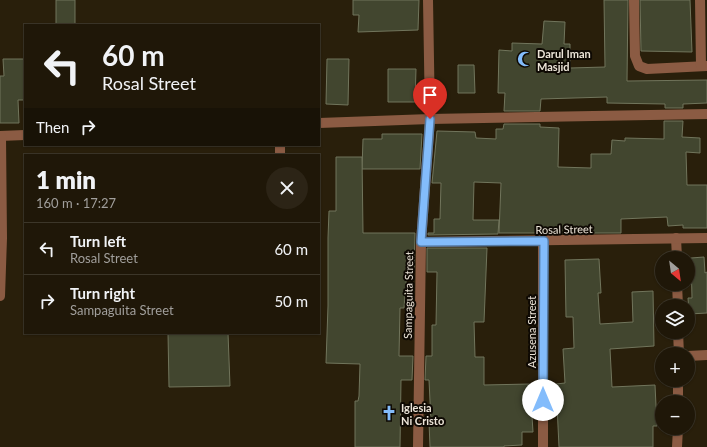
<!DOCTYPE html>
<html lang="en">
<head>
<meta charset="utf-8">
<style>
	body { margin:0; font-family:Lato,sans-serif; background:#2c2416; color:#f1f3f6; height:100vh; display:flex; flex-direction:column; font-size:15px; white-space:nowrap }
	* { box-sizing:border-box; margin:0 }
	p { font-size:13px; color:#a19f9c }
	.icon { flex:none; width:22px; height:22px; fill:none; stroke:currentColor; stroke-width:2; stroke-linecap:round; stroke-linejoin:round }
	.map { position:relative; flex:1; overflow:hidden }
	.panel { position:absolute; left:24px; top:154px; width:296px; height:180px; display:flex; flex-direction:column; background:#1f1708; border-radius:0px; box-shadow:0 1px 3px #0004,0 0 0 1px #3c3629 }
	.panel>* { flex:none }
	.top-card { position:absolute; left:24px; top:24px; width:296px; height:122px; border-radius:0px; box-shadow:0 1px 3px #0004,0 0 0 1px #3c3629; background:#1f1708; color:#f1f3f6; overflow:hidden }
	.needle { width:26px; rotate:151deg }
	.fabs { position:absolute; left:655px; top:251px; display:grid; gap:8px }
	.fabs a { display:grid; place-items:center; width:40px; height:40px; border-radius:50%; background:#1f1708; box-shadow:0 1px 3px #0004,0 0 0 1px #3c3629; font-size:20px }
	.pin { position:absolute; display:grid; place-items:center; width:34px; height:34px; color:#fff; margin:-41px -17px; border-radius:50% 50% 50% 0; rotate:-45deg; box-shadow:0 0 4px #0007 }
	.pin .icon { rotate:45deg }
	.me { position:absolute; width:44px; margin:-22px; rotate:0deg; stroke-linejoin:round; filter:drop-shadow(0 0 3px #0008) }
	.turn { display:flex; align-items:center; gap:14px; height:84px; padding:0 12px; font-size:18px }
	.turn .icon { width:52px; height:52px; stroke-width:2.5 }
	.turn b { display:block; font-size:28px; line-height:34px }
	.then { display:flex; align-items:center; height:38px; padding:0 12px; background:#0003; gap:8px; font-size:15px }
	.round { display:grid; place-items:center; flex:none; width:42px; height:42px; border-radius:21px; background:#2c2416 }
	.headline { display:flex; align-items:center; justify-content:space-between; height:68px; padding:0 12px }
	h1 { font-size:24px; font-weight:800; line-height:30px }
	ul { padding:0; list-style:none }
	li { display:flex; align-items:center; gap:12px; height:52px; padding:0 12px; border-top:1px solid #3c3629 }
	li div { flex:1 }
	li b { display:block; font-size:15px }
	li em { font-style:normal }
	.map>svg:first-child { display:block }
	.building { fill:#42462f; stroke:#71755c }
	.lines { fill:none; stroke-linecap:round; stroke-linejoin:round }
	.minor { stroke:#8b5b43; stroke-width:10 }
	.route-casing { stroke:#557aa3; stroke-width:10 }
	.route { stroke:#83bcfb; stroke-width:7 }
	.labels { text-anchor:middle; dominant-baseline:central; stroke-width:4; stroke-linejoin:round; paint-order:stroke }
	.poi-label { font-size:11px; font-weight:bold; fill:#ece4d8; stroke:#0e0903; text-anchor:start }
	.street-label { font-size:11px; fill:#ece4d8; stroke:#0e0903 }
</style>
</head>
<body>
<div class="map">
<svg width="707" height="447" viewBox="0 0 707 447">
	<rect width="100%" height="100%" fill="#291f0b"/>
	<!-- building -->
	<g class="building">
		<rect x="56" y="0" width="19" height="25"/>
		<polygon points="353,0 419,0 418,30 358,32 359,15 353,15"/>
		<polygon points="604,0 628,0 627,81 707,80 707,103 683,104 683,108 665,108 665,104 607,103 607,97 541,99 540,111 504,111 505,93 498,93 499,50 512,51 512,43 542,44 544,21 565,22 564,44 570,44 570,68 605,67"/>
		<polygon points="640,0 690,0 692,52 641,51"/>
		<polygon points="3,59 25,59 25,100 18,100 19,123 0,123 0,76 4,76"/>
		<polygon points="327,59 349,59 348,105 326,104"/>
		<polygon points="458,65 474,65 475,93 458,93"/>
		<polygon points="388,69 416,69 415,102 388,102"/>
		<polygon points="664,121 683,121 682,137 700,138 700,153 686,152 687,185 707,185 707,228 683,228 683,225 668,226 667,217 621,219 621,233 499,233 501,183 474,182 473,220 499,220 498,234 428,235 428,233 434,233 434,219 440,219 441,183 432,183 437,131 475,132 476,138 496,139 496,129 503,129 504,124 540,124 540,127 559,128 558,167 591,168 591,154 611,154 612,140 625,141 625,138 664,139"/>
		<polygon points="382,134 422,134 420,169 362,169 363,139 382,139"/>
		<polygon points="336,157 362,157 363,233 415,233 414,272 407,272 404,308 400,308 399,356 413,356 412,380 401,380 400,447 355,447 355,401 358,401 359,396 360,364 326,363 328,306 328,238 329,211 336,211"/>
		<polygon points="427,248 487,248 484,322 474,322 475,357 484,357 484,385 530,384 533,432 522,432 522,445 504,446 504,447 430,447 429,422 431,422 429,380 425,380 426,356 432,356 432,325 436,325 437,272 427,272"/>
		<polygon points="704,257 705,273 707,272 707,313 689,314 688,298 692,298 691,258"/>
		<polygon points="599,259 601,293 598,293 600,324 633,322 632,292 653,291 654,346 610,349 612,387 655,385 657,426 653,426 653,447 559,447 556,384 565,383 563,349 574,348 573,317 566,317 565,260"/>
		<polygon points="168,333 228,333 230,386 169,387"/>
	</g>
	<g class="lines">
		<!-- minor -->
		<g class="minor">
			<polyline points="634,0 635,56 639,66 647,69 707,66"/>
			<polyline points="700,0 701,66"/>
			<polyline points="319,123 430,119 707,114"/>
			<polyline points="0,136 25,135"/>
			<polyline points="280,145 280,155"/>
			<polyline points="676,238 677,258"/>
			<polyline points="421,242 707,238"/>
			<polyline points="677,284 678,306"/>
			<polyline points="0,296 2,238 1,136"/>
			<polyline points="678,332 679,354"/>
			<polyline points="688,356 707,355"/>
			<polyline points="678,402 678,380"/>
			<polyline points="418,447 421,242 430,119 428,0"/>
			<polyline points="543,447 543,241"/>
			<polyline points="677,447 678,428"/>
		</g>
	</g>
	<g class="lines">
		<!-- route casing -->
		<g class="route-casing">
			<polyline id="route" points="430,119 421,242 544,241 543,400"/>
		</g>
		<!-- route -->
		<use href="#route" class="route"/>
	</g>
	<!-- icons -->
	<defs>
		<g id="mosque-bare" transform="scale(1.2)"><path d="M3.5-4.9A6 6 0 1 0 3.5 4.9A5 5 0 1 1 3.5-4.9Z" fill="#83bcfb" stroke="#0e0903" stroke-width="2.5" paint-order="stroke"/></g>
		<g id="church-bare" transform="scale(1.2)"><path d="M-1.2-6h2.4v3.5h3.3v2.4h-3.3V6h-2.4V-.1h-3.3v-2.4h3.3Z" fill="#83bcfb" stroke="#0e0903" stroke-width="2.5" paint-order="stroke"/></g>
	</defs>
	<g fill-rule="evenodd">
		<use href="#mosque-bare" x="525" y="59"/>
		<use href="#church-bare" x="389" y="413"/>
	</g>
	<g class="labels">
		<!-- poi labels -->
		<g class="poi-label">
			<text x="537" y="53">Darul Iman<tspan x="537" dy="13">Masjid</tspan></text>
			<text x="401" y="407">Iglesia<tspan x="401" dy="13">Ni Cristo</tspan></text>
		</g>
		<!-- street labels -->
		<g class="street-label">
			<text transform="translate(564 229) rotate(-1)">Rosal Street</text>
			<text transform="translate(408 295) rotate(-89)">Sampaguita Street</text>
			<text transform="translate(531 332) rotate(-90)">Azusena Street</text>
		</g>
	</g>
</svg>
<div class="fabs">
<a><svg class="needle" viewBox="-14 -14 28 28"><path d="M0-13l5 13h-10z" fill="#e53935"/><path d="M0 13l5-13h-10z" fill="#a19f9c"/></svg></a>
<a><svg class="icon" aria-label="layers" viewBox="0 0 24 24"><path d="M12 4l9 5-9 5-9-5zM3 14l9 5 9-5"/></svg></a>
<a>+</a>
<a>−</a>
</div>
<div class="pin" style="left:430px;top:119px;background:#d93025"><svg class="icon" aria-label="arrive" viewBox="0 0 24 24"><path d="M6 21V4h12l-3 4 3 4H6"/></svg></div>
<svg class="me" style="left:543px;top:400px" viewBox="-20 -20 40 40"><circle r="19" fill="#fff"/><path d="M0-13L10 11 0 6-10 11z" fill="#83bcfb"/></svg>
<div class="top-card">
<div class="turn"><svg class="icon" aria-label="left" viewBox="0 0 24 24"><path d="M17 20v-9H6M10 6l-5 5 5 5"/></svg><div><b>60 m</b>Rosal Street</div></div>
<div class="then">Then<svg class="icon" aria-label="right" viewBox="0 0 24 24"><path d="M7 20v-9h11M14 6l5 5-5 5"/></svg></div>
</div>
<section class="panel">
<div class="headline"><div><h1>1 min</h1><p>160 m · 17:27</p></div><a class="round"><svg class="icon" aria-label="close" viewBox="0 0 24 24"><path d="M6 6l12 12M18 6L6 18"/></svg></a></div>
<ul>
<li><svg class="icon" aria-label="left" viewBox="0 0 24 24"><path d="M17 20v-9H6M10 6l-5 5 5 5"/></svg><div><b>Turn left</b><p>Rosal Street</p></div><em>60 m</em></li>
<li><svg class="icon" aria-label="right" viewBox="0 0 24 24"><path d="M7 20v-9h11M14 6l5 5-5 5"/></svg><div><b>Turn right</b><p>Sampaguita Street</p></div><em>50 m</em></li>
</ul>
</section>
</div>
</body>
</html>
